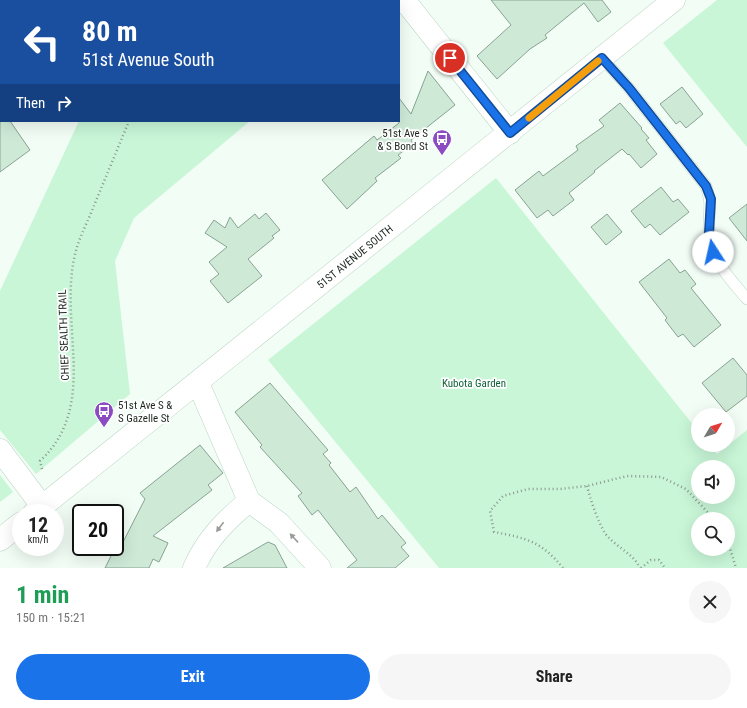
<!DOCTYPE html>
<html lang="en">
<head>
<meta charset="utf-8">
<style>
	body { margin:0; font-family:"Roboto Condensed",sans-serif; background:#f6f6f6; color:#222; height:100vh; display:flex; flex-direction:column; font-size:15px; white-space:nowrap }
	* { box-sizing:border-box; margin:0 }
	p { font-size:13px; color:#767676 }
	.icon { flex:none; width:22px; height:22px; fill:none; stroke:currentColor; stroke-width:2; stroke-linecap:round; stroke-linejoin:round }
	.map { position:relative; height:568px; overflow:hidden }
	.drawer { display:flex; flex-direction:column; background:#fff; flex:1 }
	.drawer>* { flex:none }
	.guide { position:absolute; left:0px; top:0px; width:400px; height:122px; box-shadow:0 4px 16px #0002; background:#1a4fa0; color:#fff; overflow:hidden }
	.needle { width:26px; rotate:51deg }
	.controls { position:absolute; left:691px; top:408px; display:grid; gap:8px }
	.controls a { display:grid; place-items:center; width:44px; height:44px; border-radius:50%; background:#fff; box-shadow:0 4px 16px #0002; font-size:20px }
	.speed { position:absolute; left:12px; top:504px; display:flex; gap:8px; font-size:20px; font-weight:700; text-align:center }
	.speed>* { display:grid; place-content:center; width:52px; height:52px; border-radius:50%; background:#fff; box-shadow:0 4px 16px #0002; line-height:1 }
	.speed small { font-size:10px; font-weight:400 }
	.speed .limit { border:2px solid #111; border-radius:6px; background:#fff; color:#111 }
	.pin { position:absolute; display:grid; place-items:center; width:34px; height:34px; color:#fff; margin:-17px; border:2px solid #fff; border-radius:50%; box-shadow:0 1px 4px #0007 }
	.me { position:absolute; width:44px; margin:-22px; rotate:350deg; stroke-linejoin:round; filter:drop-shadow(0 0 3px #0008) }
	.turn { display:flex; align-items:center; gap:14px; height:84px; padding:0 16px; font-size:18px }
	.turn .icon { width:52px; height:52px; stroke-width:2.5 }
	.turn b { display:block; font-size:28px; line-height:34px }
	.then { display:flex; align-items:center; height:38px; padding:0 16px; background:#0003; gap:8px; font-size:15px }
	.round { display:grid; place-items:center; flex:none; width:42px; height:42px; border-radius:21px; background:#f6f6f6 }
	.overview { display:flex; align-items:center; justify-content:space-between; height:68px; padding:0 16px }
	h1 { font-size:24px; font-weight:700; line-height:30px; color:#1e9e55 }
	.button { display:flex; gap:8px; margin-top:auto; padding:8px 16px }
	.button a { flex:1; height:46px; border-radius:24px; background:#1a73e8; color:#fff; font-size:16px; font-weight:700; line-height:46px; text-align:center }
	.button a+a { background:#f6f6f6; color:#222 }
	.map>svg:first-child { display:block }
	.green { fill:#c8f6d7; fill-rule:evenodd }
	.building { fill:#ceead7; stroke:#89a392 }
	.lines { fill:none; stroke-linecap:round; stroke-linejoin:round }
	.service-casing { stroke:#bcd7c4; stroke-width:12 }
	.minor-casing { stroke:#bcd7c4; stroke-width:23 }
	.tertiary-casing { stroke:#bcd7c4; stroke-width:23 }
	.path { stroke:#8b968f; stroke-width:2.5; stroke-dasharray:1 3; stroke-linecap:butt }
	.service { stroke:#fff; stroke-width:11 }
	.minor { stroke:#fff; stroke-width:22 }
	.tertiary { stroke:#fff; stroke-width:22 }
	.oneway { fill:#999d9a }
	.route-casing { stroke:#114b97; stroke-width:10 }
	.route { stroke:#1a73e8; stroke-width:7 }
	.slow { stroke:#f59e0b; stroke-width:7 }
	.labels { text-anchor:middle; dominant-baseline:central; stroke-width:3.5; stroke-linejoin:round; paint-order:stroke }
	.poi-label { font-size:11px; fill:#1c261f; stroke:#fff; text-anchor:end }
	.street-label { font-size:11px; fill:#1c261f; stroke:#fff }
	.park-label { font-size:11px; fill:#106139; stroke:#fff }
</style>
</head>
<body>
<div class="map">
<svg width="747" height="568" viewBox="0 0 747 568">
	<rect width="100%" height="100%" fill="#f2fdf6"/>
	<!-- green -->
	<g class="green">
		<polygon points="134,0 314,0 134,1"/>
		<polygon points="717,0 747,0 747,147 663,43"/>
		<polygon points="79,121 250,121 134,218 115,261 130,394 36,474 0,430 0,291"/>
		<path d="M496 178 698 431V445H709L717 454 747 430V568H439L268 360ZM698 467H728V497H698ZM698 519H728V549H698Z"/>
		<polygon points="0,475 13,492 0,502"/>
	</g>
	<!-- building -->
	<g class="building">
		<polygon points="491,0 602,0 611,12 598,22 584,3 545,35 547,38 530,49 497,79 477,56 511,25"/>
		<polygon points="428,71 455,105 411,140 413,144 398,155 401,158 375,178 377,181 347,209 322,180 374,136 377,140 399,123 399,98 411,114"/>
		<polygon points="682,87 703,114 686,128 680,121 676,124 660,104"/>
		<polygon points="620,103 642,128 641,129 649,138 646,140 657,154 641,168 629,154 628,155 622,149 594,171 595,172 569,193 574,200 553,216 548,210 537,218 515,190 539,171 543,176 578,150 576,146 604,126 599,120"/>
		<polygon points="0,107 1,121 10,121 30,150 0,172"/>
		<polygon points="661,187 673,202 678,199 689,212 660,235 650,224 645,228 631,211"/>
		<polygon points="747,204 747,241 729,218"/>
		<polygon points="266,213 280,230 272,236 274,238 248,259 262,276 228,303 210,281 219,274 209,262 227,247 205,233 214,220 225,228 230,217 238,228 255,214 259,219"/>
		<polygon points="607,214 622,232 606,245 591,227"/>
		<polygon points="669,259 680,273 685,270 696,284 691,288 721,325 694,347 683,334 678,337 665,320 667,318 639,282"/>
		<polygon points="733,358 747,375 747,396 726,412 702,383"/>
		<polygon points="270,383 328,450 323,454 331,463 329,465 350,492 356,487 378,519 382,515 406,543 401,547 409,556 395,568 347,568 357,560 318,510 312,515 298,496 302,493 260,447 262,445 235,412"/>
		<polygon points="200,445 223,473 208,485 212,490 153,536 168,543 159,562 153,559 149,568 105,568 115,548 119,550 145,499 140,493"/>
		<polygon points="268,542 275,545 287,568 223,568"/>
	</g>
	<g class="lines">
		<!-- service casing -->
		<g class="service-casing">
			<path id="service" d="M602 58 629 88 706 186C713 204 708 214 709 232 711 260 730 279 747 299"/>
		</g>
		<!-- minor casing -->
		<g class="minor-casing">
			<g id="minor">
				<polyline points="404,0 510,133"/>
				<polyline points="198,383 249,501 279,523 320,568"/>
				<polyline points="0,450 42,506"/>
				<path d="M194 568C206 540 226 520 249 501"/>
			</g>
		</g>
		<!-- tertiary casing -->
		<g class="tertiary-casing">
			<g id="tertiary">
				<polyline points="34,513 674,0"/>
				<polyline points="0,540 21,523"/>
			</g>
		</g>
		<!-- path -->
		<g class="path">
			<polyline points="179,1 179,0"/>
			<path d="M42 469 40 461C102 403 55 320 77 247 81 234 88 221 93 208 105 179 117 150 129 121"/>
			<path d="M587 486C590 498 600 530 609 538 620 549 633 554 640 568"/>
			<polyline points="728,542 736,568"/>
			<path d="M563 568C541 541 526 538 494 532L490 511 503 496 528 489H560L587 486 627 476 661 477 686 489 714 519"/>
			<polyline points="641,568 651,560 659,560 665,568"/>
		</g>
		<!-- service -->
		<use href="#service" class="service"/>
		<!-- minor -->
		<use href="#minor" class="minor"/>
		<!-- tertiary -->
		<use href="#tertiary" class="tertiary"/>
	</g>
	<!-- one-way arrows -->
	<defs><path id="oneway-solid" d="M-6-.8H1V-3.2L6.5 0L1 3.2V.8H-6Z"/></defs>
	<g class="oneway">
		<use href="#oneway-solid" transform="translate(220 527) rotate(127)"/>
		<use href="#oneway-solid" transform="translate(294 538) rotate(-133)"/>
	</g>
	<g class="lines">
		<!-- route casing -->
		<g class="route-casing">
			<polyline id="route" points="450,58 510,133 602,58 629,88 706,186 711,199 709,233 713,252"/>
		</g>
		<!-- route -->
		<use href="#route" class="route"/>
		<!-- slow -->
		<polyline class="slow" points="529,118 598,61"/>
	</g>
	<!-- icons -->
	<defs>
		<g id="bus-pin" transform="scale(1)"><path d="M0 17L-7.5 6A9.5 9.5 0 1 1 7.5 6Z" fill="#8b4cc2" stroke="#fff"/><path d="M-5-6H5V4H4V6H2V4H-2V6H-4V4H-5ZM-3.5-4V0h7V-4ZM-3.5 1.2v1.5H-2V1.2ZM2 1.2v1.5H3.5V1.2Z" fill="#fff"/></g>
	</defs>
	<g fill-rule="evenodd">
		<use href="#bus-pin" x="442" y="139"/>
		<use href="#bus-pin" x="104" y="411"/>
	</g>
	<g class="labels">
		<!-- poi labels -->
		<g class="poi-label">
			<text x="428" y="133">51st Ave S<tspan x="428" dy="13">&amp; S Bond St</tspan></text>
			<text x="118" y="405" text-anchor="start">51st Ave S &amp;<tspan x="118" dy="13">S Gazelle St</tspan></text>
		</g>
		<!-- street labels -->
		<g class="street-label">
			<text transform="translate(355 257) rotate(-39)">51ST AVENUE SOUTH</text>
			<text transform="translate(64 335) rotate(-92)">CHIEF SEALTH TRAIL</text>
		</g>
		<!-- park labels -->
		<g class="park-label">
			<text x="474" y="383">Kubota Garden</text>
		</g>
	</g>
</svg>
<div class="controls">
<a><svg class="needle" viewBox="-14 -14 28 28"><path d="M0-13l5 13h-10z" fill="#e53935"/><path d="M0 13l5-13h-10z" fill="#767676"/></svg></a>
<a><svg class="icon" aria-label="sound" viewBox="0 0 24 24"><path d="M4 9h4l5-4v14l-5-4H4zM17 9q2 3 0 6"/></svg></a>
<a><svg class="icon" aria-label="search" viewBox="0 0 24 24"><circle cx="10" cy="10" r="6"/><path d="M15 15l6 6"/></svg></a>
</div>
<div class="speed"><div>12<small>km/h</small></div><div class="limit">20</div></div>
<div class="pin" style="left:450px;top:58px;background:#d93025"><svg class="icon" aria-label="arrive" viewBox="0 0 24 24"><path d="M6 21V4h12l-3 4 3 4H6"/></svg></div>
<svg class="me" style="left:713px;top:252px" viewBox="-20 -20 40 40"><circle r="19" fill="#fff"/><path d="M0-13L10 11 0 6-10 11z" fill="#1a73e8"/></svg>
<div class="guide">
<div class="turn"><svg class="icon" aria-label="left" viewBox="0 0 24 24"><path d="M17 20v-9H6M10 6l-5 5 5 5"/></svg><div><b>80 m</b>51st Avenue South</div></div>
<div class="then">Then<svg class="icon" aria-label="right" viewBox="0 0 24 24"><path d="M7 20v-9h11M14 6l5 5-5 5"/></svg></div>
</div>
</div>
<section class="drawer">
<div class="overview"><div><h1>1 min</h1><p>150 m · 15:21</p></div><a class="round"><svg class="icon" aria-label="close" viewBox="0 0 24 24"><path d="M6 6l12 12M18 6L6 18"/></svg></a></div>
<div class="button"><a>Exit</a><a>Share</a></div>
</section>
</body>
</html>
